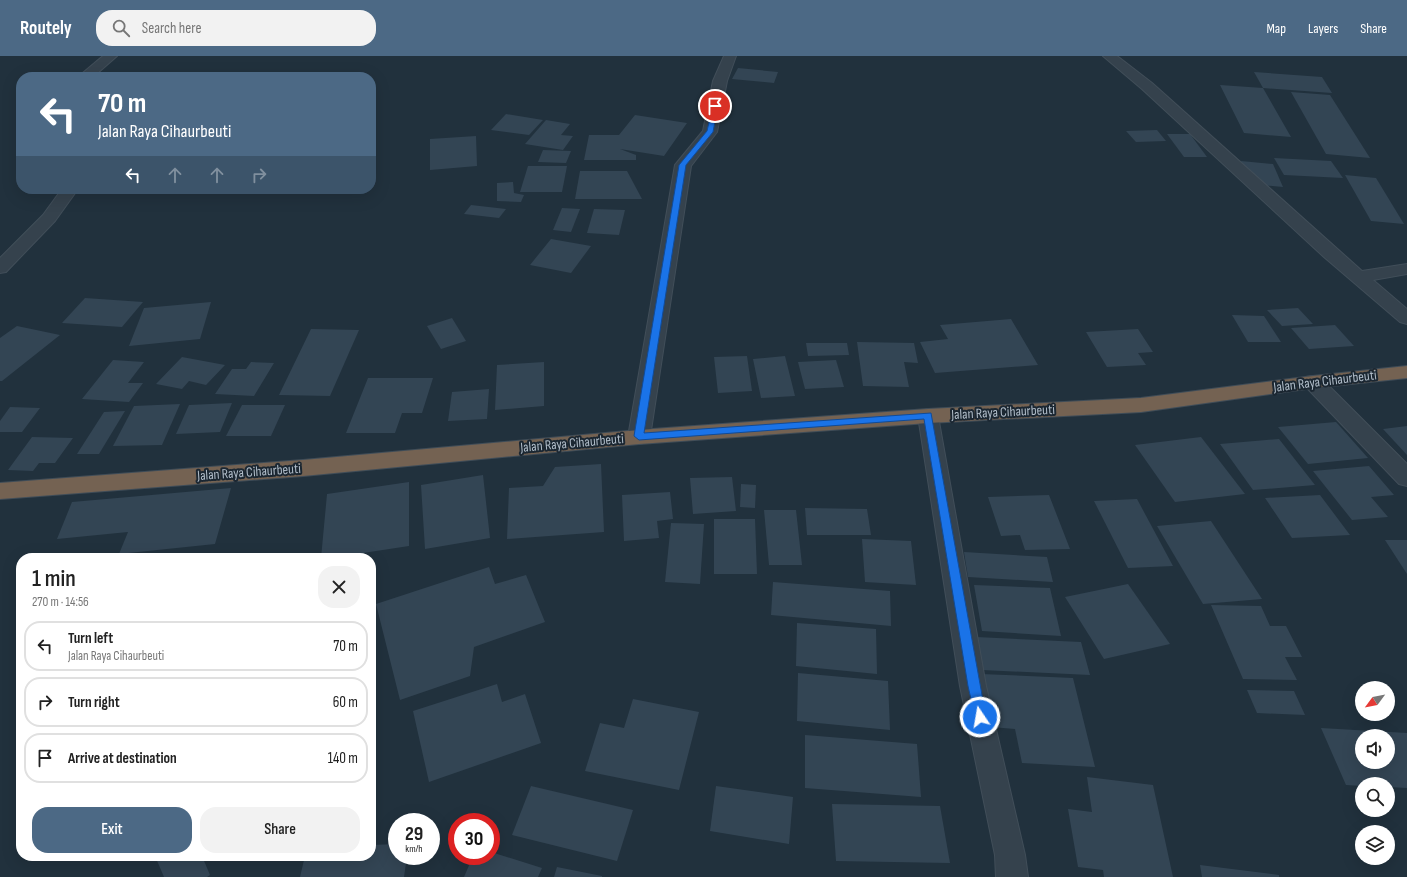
<!DOCTYPE html>
<html lang="en">
<head>
<meta charset="utf-8">
<style>
	body { margin:0; font-family:"Sofia Sans Condensed",sans-serif; background:#f2f2f2; color:#222; height:100vh; display:flex; flex-direction:column; font-size:15px; white-space:nowrap }
	* { box-sizing:border-box; margin:0 }
	p { font-size:13px; color:#767676 }
	.icon { flex:none; width:22px; height:22px; fill:none; stroke:currentColor; stroke-width:2; stroke-linecap:round; stroke-linejoin:round }
	.map { position:relative; flex:1; overflow:hidden }
	.panel { position:absolute; left:16px; top:497px; width:360px; height:308px; display:flex; flex-direction:column; background:#fff; border-radius:16px; box-shadow:0 4px 16px #0002 }
	.panel>* { flex:none }
	.banner { position:absolute; left:16px; top:16px; width:360px; height:122px; border-radius:16px; box-shadow:0 4px 16px #0002; background:#4c6985; color:#fff; overflow:hidden }
	.needle { width:26px; rotate:238deg }
	.buttons { position:absolute; left:1355px; top:625px; display:grid; gap:8px }
	.buttons a { display:grid; place-items:center; width:40px; height:40px; border-radius:50%; background:#fff; box-shadow:0 4px 16px #0002; font-size:20px }
	.speed { position:absolute; left:388px; top:757px; display:flex; gap:8px; font-size:20px; font-weight:700; text-align:center }
	.speed>* { display:grid; place-content:center; width:52px; height:52px; border-radius:50%; background:#fff; box-shadow:0 4px 16px #0002; line-height:1 }
	.speed small { font-size:10px; font-weight:400 }
	.speed .limit { border:6px solid #d22; background:#fff; color:#111 }
	.pin { position:absolute; display:grid; place-items:center; width:34px; height:34px; color:#fff; margin:-17px; border:2px solid #fff; border-radius:50%; box-shadow:0 1px 4px #0007 }
	.me { position:absolute; width:44px; margin:-22px; rotate:348deg; stroke-linejoin:round; filter:drop-shadow(0 0 3px #0008) }
	.turn { display:flex; align-items:center; gap:14px; height:84px; padding:0 16px; font-size:18px }
	.turn .icon { width:52px; height:52px; stroke-width:2.5 }
	.turn b { display:block; font-size:28px; line-height:34px }
	.lanes { display:flex; align-items:center; height:38px; padding:0 16px; background:#0003; justify-content:center; gap:20px; direction:ltr }
	.lanes .off { opacity:.35 }
	.round { display:grid; place-items:center; flex:none; width:42px; height:42px; border-radius:16px; background:#f2f2f2 }
	.summary { display:flex; align-items:center; justify-content:space-between; height:68px; padding:0 16px }
	h1 { font-size:24px; font-weight:600; line-height:30px }
	.button { display:flex; gap:8px; margin-top:auto; padding:8px 16px }
	.button a { flex:1; height:46px; border-radius:16px; background:#4c6985; color:#fff; font-size:16px; font-weight:600; line-height:46px; text-align:center }
	.button a+a { background:#f2f2f2; color:#222 }
	ul { padding:0; list-style:none }
	li { display:flex; align-items:center; gap:12px; height:50px; margin:0 8px 6px; padding:0 8px; border:2px solid #e0e0e0; border-radius:16px }
	li div { flex:1 }
	li b { display:block; font-size:15px }
	li em { font-style:normal }
	header { display:flex; align-items:center; gap:24px; box-sizing:border-box; height:56px; padding:0 20px; background:#4c6985; color:#fff }
	header strong { font-size:19px }
	nav { display:flex; gap:22px; margin-inline-start:auto; font-size:14px }
	.search { width:280px; height:36px; background:#f2f2f2; display:flex; align-items:center; gap:10px; box-sizing:border-box; padding:0 14px; border-radius:16px; color:#767676; font-size:15px }
	.map>svg:first-child { display:block }
	.building { fill:#334554; fill-rule:evenodd }
	.lines { fill:none; stroke-linecap:round; stroke-linejoin:round }
	.minor-casing { stroke:#414e59; stroke-width:2 }
	.highway-casing { stroke:#404d58; stroke-width:2 }
	.minor { fill:#35424d; fill-rule:evenodd }
	.highway { fill:#746252; fill-rule:evenodd }
	.route { fill:#1a73e8; stroke:#114b97 }
	.labels { text-anchor:middle; dominant-baseline:central; stroke-width:4; stroke-linejoin:round; paint-order:stroke }
	.street-label { font-size:14px; fill:#b1bdc9; stroke:#1b2732 }
</style>
</head>
<body>
<header>
<strong>Routely</strong>
<div class="search"><svg class="icon" aria-label="search" viewBox="0 0 24 24"><circle cx="10" cy="10" r="6"/><path d="M15 15l6 6"/></svg>Search here</div>
<nav><a>Map</a><a>Layers</a><a>Share</a></nav>
</header>
<div class="map">
<svg width="1407" height="821" viewBox="0 0 1407 821">
	<rect width="100%" height="100%" fill="#21313d"/>
	<!-- building -->
	<g class="building">
		<polygon points="738,12 778,16 774,27 732,23"/>
		<polygon points="1254,16 1322,21 1332,37 1263,32"/>
		<polygon points="1220,29 1263,32 1291,81 1244,77"/>
		<polygon points="1291,36 1330,39 1370,102 1326,98"/>
		<polygon points="506,58 543,64 529,79 491,74"/>
		<polygon points="635,59 687,67 664,100 620,93 636,99 636,104 584,104 589,79 619,79"/>
		<polygon points="546,64 570,68 561,79 573,80 563,94 525,88"/>
		<polygon points="1157,74 1166,85 1136,86 1126,75"/>
		<polygon points="1167,78 1190,78 1207,101 1184,101"/>
		<polygon points="476,80 477,110 430,114 430,83"/>
		<polygon points="543,94 571,95 566,107 538,106"/>
		<polygon points="1274,102 1331,105 1343,122 1284,119"/>
		<polygon points="1241,105 1273,108 1283,131 1250,128"/>
		<polygon points="528,110 567,110 562,136 520,136"/>
		<polygon points="580,115 627,115 642,143 575,143"/>
		<polygon points="1345,119 1376,122 1404,168 1371,165"/>
		<polygon points="513,126 514,137 524,139 521,146 497,145 497,127"/>
		<polygon points="471,149 506,153 499,162 464,158"/>
		<polygon points="562,152 580,153 571,176 553,174"/>
		<polygon points="594,153 625,154 619,179 587,177"/>
		<polygon points="551,183 591,190 571,217 530,209"/>
		<polygon points="85,242 143,246 122,271 62,267"/>
		<polygon points="211,246 200,283 129,290 144,252"/>
		<polygon points="1298,252 1313,268 1282,270 1267,254"/>
		<polygon points="1232,259 1264,260 1281,286 1248,286"/>
		<polygon points="452,262 466,285 441,293 427,270"/>
		<polygon points="1011,263 1038,309 935,317 920,286 948,283 940,269"/>
		<polygon points="1335,269 1354,290 1309,293 1291,272"/>
		<polygon points="17,270 60,279 2,325 0,325 0,282"/>
		<polygon points="311,273 359,274 330,340 279,339"/>
		<polygon points="1138,273 1153,296 1138,297 1146,309 1107,311 1086,276"/>
		<polygon points="857,286 914,287 918,307 904,306 909,331 863,330"/>
		<polygon points="806,287 847,287 849,299 808,300"/>
		<polygon points="747,300 752,335 718,337 714,301"/>
		<polygon points="785,300 795,340 761,342 753,303"/>
		<polygon points="182,301 225,309 206,329 189,325 182,333 156,328"/>
		<polygon points="113,304 144,306 128,327 143,327 129,346 82,343"/>
		<polygon points="836,304 844,331 805,333 798,306"/>
		<polygon points="251,306 274,307 254,340 215,338 232,313 246,313"/>
		<polygon points="544,306 544,350 495,354 497,309"/>
		<polygon points="368,322 433,322 422,357 402,357 395,377 346,377"/>
		<polygon points="489,333 487,363 448,365 452,336"/>
		<polygon points="232,347 220,376 176,378 189,349"/>
		<polygon points="180,348 162,389 113,390 134,350"/>
		<polygon points="242,349 285,349 271,380 226,380"/>
		<polygon points="10,351 40,352 22,376 0,376 0,365"/>
		<polygon points="125,355 99,398 77,398 104,356"/>
		<polygon points="1336,366 1368,402 1308,408 1278,371"/>
		<polygon points="1407,370 1407,399 1383,373"/>
		<polygon points="32,381 73,382 55,407 39,407 33,415 8,414"/>
		<polygon points="1201,381 1245,438 1175,446 1135,389"/>
		<polygon points="1279,383 1315,429 1253,434 1220,388"/>
		<polygon points="601,408 604,476 507,483 509,432 543,430 555,411"/>
		<polygon points="1369,410 1394,439 1371,441 1388,461 1352,464 1313,415"/>
		<polygon points="483,419 490,482 425,493 421,429"/>
		<polygon points="732,421 736,455 693,458 690,422"/>
		<polygon points="409,426 409,490 330,502 321,502 327,438"/>
		<polygon points="741,428 756,429 755,452 740,451"/>
		<polygon points="231,432 215,488 119,498 128,476 57,483 72,446"/>
		<polygon points="670,436 673,463 657,465 659,482 624,485 622,439"/>
		<polygon points="1049,439 1070,493 1025,494 1020,479 1001,480 988,441"/>
		<polygon points="1320,439 1350,479 1292,482 1265,442"/>
		<polygon points="1137,443 1173,510 1128,512 1094,445"/>
		<polygon points="805,452 867,453 871,479 807,479"/>
		<polygon points="764,454 796,454 802,509 769,509"/>
		<polygon points="714,463 755,463 757,518 714,518"/>
		<polygon points="1211,465 1262,543 1203,548 1157,470"/>
		<polygon points="671,467 704,468 700,528 665,526"/>
		<polygon points="862,483 911,485 916,529 865,526"/>
		<polygon points="1385,484 1407,484 1407,518"/>
		<polygon points="964,496 1047,501 1053,526 968,521"/>
		<polygon points="489,511 495,528 526,519 545,566 474,591 470,620 400,644 376,548"/>
		<polygon points="773,526 890,535 891,570 771,559"/>
		<polygon points="1128,528 1170,588 1104,603 1065,541"/>
		<polygon points="974,529 1050,532 1061,580 982,575"/>
		<polygon points="1211,549 1261,550 1270,570 1286,570 1302,601 1285,601 1297,624 1243,623"/>
		<polygon points="797,567 876,573 877,618 796,610"/>
		<polygon points="976,581 1081,586 1090,619 982,614"/>
		<polygon points="798,617 888,625 890,674 797,665"/>
		<polygon points="981,618 1073,622 1095,711 1022,707 1015,673 991,671"/>
		<polygon points="497,628 502,646 525,638 541,687 429,726 413,655"/>
		<polygon points="1247,634 1294,635 1305,659 1257,657"/>
		<polygon points="633,643 699,656 679,734 585,715 600,667 624,672"/>
		<path d="M1321 672 1407 677V732L1388 731V728H1362V730L1346 729ZM1362 680H1388V706H1362Z"/>
		<polygon points="805,679 917,688 921,741 805,732"/>
		<polygon points="1087,721 1153,729 1173,821 1104,821 1103,814 1078,811 1068,753 1092,756"/>
		<polygon points="531,730 633,754 617,805 512,779"/>
		<polygon points="716,730 793,741 789,788 710,775"/>
		<polygon points="832,748 940,750 950,807 836,805"/>
		<polygon points="397,788 397,800 407,800 404,821 300,821 305,800 371,800 371,789"/>
		<polygon points="491,796 542,812 538,821 464,821 473,800 491,800"/>
		<polygon points="155,800 202,800 210,819 207,821 164,821"/>
		<polygon points="1200,809 1279,819 1279,821 1202,821"/>
		<polygon points="557,811 602,820 602,821 554,821"/>
	</g>
	<g class="lines">
		<!-- minor casing -->
		<g class="minor-casing">
			<g id="minor">
				<polygon points="103,0 117,0 93,21 78,21"/>
				<polygon points="724,0 736,0 727,25 717,76 691,110 650,381 647,386 639,388 631,386 628,381 675,109 703,75 713,25"/>
				<polygon points="1103,0 1117,0 1152,27 1362,215 1407,208 1407,218 1373,224 1407,253 1407,268 1400,266 1324,201 1142,33"/>
				<polygon points="62,133 78,133 55,165 6,216 0,217 0,202 43,159"/>
				<polygon points="1313,320 1320,321 1407,408 1407,430 1399,428 1306,331 1303,326 1306,321"/>
				<polygon points="928,353 935,355 938,360 986,630 1025,799 1028,821 996,821 995,799 960,630 918,360 921,355"/>
			</g>
		</g>
		<!-- highway casing -->
		<g class="highway-casing">
			<polygon id="highway" points="1407,310 1407,322 1313,332 1141,356 928,367 639,388 303,420 0,443 0,427 303,404 639,374 928,353 1141,342 1313,320"/>
		</g>
		<!-- minor -->
		<use href="#minor" class="minor"/>
		<!-- highway -->
		<use href="#highway" class="highway"/>
	</g>
	<!-- route -->
	<polygon class="route" points="713,49 718,50 713,76 686,109 644,377 931,357 986,661 984,665 980,666 976,665 968,630 924,363 639,384 634,380 679,109 707,75"/>
	<g class="labels">
		<!-- street labels -->
		<g class="street-label">
			<text transform="translate(1325 325) rotate(-7)">Jalan Raya Cihaurbeuti</text>
			<text transform="translate(1003 356) rotate(-3)">Jalan Raya Cihaurbeuti</text>
			<text transform="translate(572 387) rotate(-5)">Jalan Raya Cihaurbeuti</text>
			<text transform="translate(249 416) rotate(-4)">Jalan Raya Cihaurbeuti</text>
		</g>
	</g>
</svg>
<div class="buttons">
<a><svg class="needle" viewBox="-14 -14 28 28"><path d="M0-13l5 13h-10z" fill="#e53935"/><path d="M0 13l5-13h-10z" fill="#767676"/></svg></a>
<a><svg class="icon" aria-label="sound" viewBox="0 0 24 24"><path d="M4 9h4l5-4v14l-5-4H4zM17 9q2 3 0 6"/></svg></a>
<a><svg class="icon" aria-label="search" viewBox="0 0 24 24"><circle cx="10" cy="10" r="6"/><path d="M15 15l6 6"/></svg></a>
<a><svg class="icon" aria-label="layers" viewBox="0 0 24 24"><path d="M12 4l9 5-9 5-9-5zM3 14l9 5 9-5"/></svg></a>
</div>
<div class="speed"><div>29<small>km/h</small></div><div class="limit">30</div></div>
<div class="pin" style="left:715px;top:50px;background:#d93025"><svg class="icon" aria-label="arrive" viewBox="0 0 24 24"><path d="M6 21V4h12l-3 4 3 4H6"/></svg></div>
<svg class="me" style="left:980px;top:661px" viewBox="-20 -20 40 40"><circle r="17" fill="#1a73e8" stroke="#fff" stroke-width="3"/><path d="M0-11L8 9 0 5-8 9z" fill="#fff"/></svg>
<div class="banner">
<div class="turn"><svg class="icon" aria-label="left" viewBox="0 0 24 24"><path d="M17 20v-9H6M10 6l-5 5 5 5"/></svg><div><b>70 m</b>Jalan Raya Cihaurbeuti</div></div>
<div class="lanes"><svg class="icon" aria-label="left" viewBox="0 0 24 24"><path d="M17 20v-9H6M10 6l-5 5 5 5"/></svg><svg class="icon off" aria-label="ahead" viewBox="0 0 24 24"><path d="M12 20V5M6 11l6-6 6 6"/></svg><svg class="icon off" aria-label="ahead" viewBox="0 0 24 24"><path d="M12 20V5M6 11l6-6 6 6"/></svg><svg class="icon off" aria-label="right" viewBox="0 0 24 24"><path d="M7 20v-9h11M14 6l5 5-5 5"/></svg></div>
</div>
<section class="panel">
<div class="summary"><div><h1>1 min</h1><p>270 m · 14:56</p></div><a class="round"><svg class="icon" aria-label="close" viewBox="0 0 24 24"><path d="M6 6l12 12M18 6L6 18"/></svg></a></div>
<ul>
<li><svg class="icon" aria-label="left" viewBox="0 0 24 24"><path d="M17 20v-9H6M10 6l-5 5 5 5"/></svg><div><b>Turn left</b><p>Jalan Raya Cihaurbeuti</p></div><em>70 m</em></li>
<li><svg class="icon" aria-label="right" viewBox="0 0 24 24"><path d="M7 20v-9h11M14 6l5 5-5 5"/></svg><div><b>Turn right</b></div><em>60 m</em></li>
<li><svg class="icon" aria-label="arrive" viewBox="0 0 24 24"><path d="M6 21V4h12l-3 4 3 4H6"/></svg><div><b>Arrive at destination</b></div><em>140 m</em></li>
</ul>
<div class="button"><a>Exit</a><a>Share</a></div>
</section>
</div>
</body>
</html>
